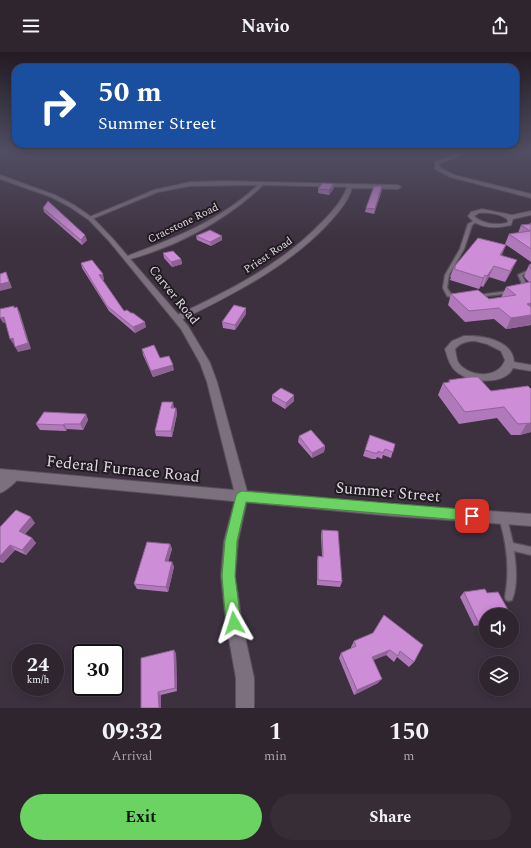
<!DOCTYPE html>
<html lang="en">
<head>
<meta charset="utf-8">
<style>
	body { margin:0; font-family:Spectral,serif; background:#362d37; color:#f1f3f6; height:100vh; display:flex; flex-direction:column; font-size:15px; white-space:nowrap }
	* { box-sizing:border-box; margin:0 }
	p { font-size:13px; color:#a7a5aa }
	.icon { flex:none; width:22px; height:22px; fill:none; stroke:currentColor; stroke-width:2; stroke-linecap:round; stroke-linejoin:round }
	.map { position:relative; height:656px; overflow:hidden }
	.sheet { display:flex; flex-direction:column; background:#2e252f; flex:1 }
	.sheet>* { flex:none }
	.guide { position:absolute; left:12px; top:12px; width:507px; height:84px; border-radius:12px; box-shadow:0 2px 10px #0003,0 0 0 1px #49424b; background:#1a4fa0; color:#fff; overflow:hidden }
	.buttons { position:absolute; left:479px; top:556px; display:grid; gap:8px }
	.buttons a { display:grid; place-items:center; width:40px; height:40px; border-radius:50%; background:#2e252f; box-shadow:0 2px 10px #0003,0 0 0 1px #49424b; font-size:20px }
	.speed { position:absolute; left:12px; top:592px; display:flex; gap:8px; font-size:20px; font-weight:700; text-align:center }
	.speed>* { display:grid; place-content:center; width:52px; height:52px; border-radius:50%; background:#2e252f; box-shadow:0 2px 10px #0003,0 0 0 1px #49424b; line-height:1 }
	.speed small { font-size:10px; font-weight:400 }
	.speed .limit { border:2px solid #111; border-radius:6px; background:#fff; color:#111 }
	.pin { position:absolute; display:grid; place-items:center; width:34px; height:34px; color:#fff; margin:-17px; border-radius:8px; box-shadow:0 2px 6px #0006 }
	.me { position:absolute; width:44px; margin:-22px; rotate:354deg; stroke-linejoin:round; filter:drop-shadow(0 0 3px #0008) }
	.turn { display:flex; align-items:center; gap:14px; height:84px; padding:0 20px; font-size:18px }
	.turn .icon { width:52px; height:52px; stroke-width:2.5 }
	.turn b { display:block; font-size:28px; line-height:34px }
	.eta { display:flex; justify-content:space-evenly; align-items:center; height:68px; text-align:center }
	.eta b { font-size:24px; font-weight:700; line-height:28px }
	.action { display:flex; gap:8px; margin-top:auto; padding:8px 20px }
	.action a { flex:1; height:46px; border-radius:24px; background:#6bd362; color:#111; font-size:16px; font-weight:700; line-height:46px; text-align:center }
	.action a+a { background:#362d37; color:#f1f3f6 }
	header { display:flex; justify-content:space-between; align-items:center; height:52px; padding:0 20px; background:#2e252f; font-size:18px; font-weight:700 }
	.map>svg:first-child { display:block }
	.lines { fill:none; stroke-linecap:round; stroke-linejoin:round }
	.lane-casing { stroke:#594f5a; stroke-width:2.5 }
	.street-casing { stroke:#594f5a; stroke-width:2 }
	.secondary-casing { stroke:#594f5a; stroke-width:2 }
	.lane { fill:#7c6f7e; fill-rule:evenodd }
	.street { fill:#7c6f7e; fill-rule:evenodd }
	.secondary { fill:#7c6f7e; fill-rule:evenodd }
	.wall { fill:#b079b9 }
	.shaded-wall { fill:#906396 }
	.building { fill:#cd8dd7; stroke:#906396 }
	.route { fill:#6bd362; stroke:#468940 }
	.labels { text-anchor:middle; dominant-baseline:central; stroke-width:4; stroke-linejoin:round; paint-order:stroke }
	.far-street-label { font-size:11px; fill:#e0d9e1; stroke:#211b22 }
	.street-label { font-size:13px; fill:#e0d9e1; stroke:#211b22 }
	.near-street-label { font-size:16px; fill:#e0d9e1; stroke:#211b22 }
</style>
</head>
<body>
<header><svg class="icon" aria-label="menu" viewBox="0 0 24 24"><path d="M4 6h16M4 12h16M4 18h16"/></svg>Navio<svg class="icon" aria-label="share" viewBox="0 0 24 24"><path d="M12 15V3M7 8l5-5 5 5M5 13v7h14v-7"/></svg></header>
<div class="map">
<svg width="531" height="656" viewBox="0 0 531 656">
	<rect width="100%" height="100%" fill="#3d313f"/>
	<g class="lines">
		<!-- lane casing -->
		<g class="lane-casing">
			<g id="lane">
				<polygon points="475,168 478,169 472,173 464,197 449,223 447,236 451,242 460,245 460,247 458,247 447,244 443,236 445,223 460,197 468,172"/>
				<polygon points="531,217 531,219 522,223 527,234 525,237 521,237 521,236 523,234 518,223"/>
				<polygon points="509,239 511,239 511,241 478,245 476,244 478,243"/>
				<path d="M503 463 506 464 507 466 513 491 531 495V503L514 499C516 514 518 533 512 548L509 549 506 548 505 545C510 518 507 492 499 466L500 464Z"/>
			</g>
		</g>
		<!-- street casing -->
		<g class="street-casing">
			<g id="street">
				<polygon points="459,98 463,98 461,103 439,112 439,115 454,123 531,142 531,146 450,125 435,117 435,110 457,101"/>
				<path d="M225 129 398 133 401 135 398 137 352 136C348 150 337 162 327 173 286 216 233 242 181 268H175V264C228 239 281 213 322 170 332 160 342 149 347 135L263 133C227 168 176 195 127 208L125 207V205C173 187 220 169 258 133L190 134 158 140 92 167 87 166 154 138 190 130Z"/>
				<path d="M482 157 512 163 531 159V163L513 167 511 173C496 177 478 177 468 164L471 160ZM479 161C487 160 502 162 508 168L507 171C495 173 483 172 474 164Z"/>
				<path d="M464 284C482 283 513 288 514 310L531 313V319L513 316C505 333 472 331 458 321 450 315 448 307 445 297L452 289ZM475 289 487 292 501 299 505 308C499 327 468 326 458 310 456 306 456 301 455 297 460 291 466 289 475 289Z"/>
				<path d="M14 418 18 419 20 423C17 430 7 438 0 441V427Z"/>
				<polygon points="242,438 247,440 248,444 238,489 235,524 242,571 254,626 254,656 236,656 236,626 226,571 221,524 224,489 236,444 237,440"/>
			</g>
		</g>
		<!-- secondary casing -->
		<g class="secondary-casing">
			<polygon id="secondary" points="0,123 55,143 74,153 93,166 113,187 188,274 210,311 217,330 247,439 392,452 531,462 531,474 392,464 0,427 0,417 234,438 207,330 200,311 181,277 109,189 89,168 70,155 51,145 0,127"/>
		</g>
		<!-- lane -->
		<use href="#lane" class="lane"/>
		<!-- street -->
		<use href="#street" class="street"/>
		<!-- secondary -->
		<use href="#secondary" class="secondary"/>
	</g>
	<!-- wall -->
	<g class="wall">
		<polygon points="334,132 334,136 329,143 318,141 318,137"/>
		<polygon points="382,138 374,162 365,160 366,156"/>
		<polygon points="43,156 87,188 82,193 44,160"/>
		<polygon points="531,170 531,210 505,192 509,182 518,181 521,173 530,172"/>
		<polygon points="196,184 222,188 211,194 197,188"/>
		<polygon points="163,201 181,207 182,212 172,215 164,206"/>
		<polygon points="502,204 512,218 505,230 489,225 483,235 481,234 479,237 450,228 451,225 450,225 454,215"/>
		<polygon points="81,211 104,227 103,228 124,259 146,275 135,281 109,259 82,216"/>
		<polygon points="531,212 531,273 506,277 494,267 465,270 448,253 451,242 489,247 501,246 506,235 529,230 526,227 524,224 529,213"/>
		<polygon points="246,262 235,278 223,276 222,270"/>
		<polygon points="142,297 160,306 174,318 153,325 143,303"/>
		<polygon points="449,328 491,339 528,334 531,380 520,383 511,383 497,366 459,372 438,343 443,331 448,331"/>
		<polygon points="272,343 294,349 285,357 272,349"/>
		<polygon points="174,356 176,356 177,362 172,385 156,384 155,379"/>
		<polygon points="86,362 88,368 83,378 67,377 66,379 40,378 36,372"/>
		<polygon points="299,384 325,394 324,400 312,406 298,390"/>
		<polygon points="395,392 391,406 383,403 382,407 377,405 376,407 372,407 363,404 365,398"/>
		<polygon points="35,471 25,482 32,486 36,491 26,503 15,498 3,511 0,510 0,475"/>
		<polygon points="322,478 342,530 340,535 317,533 317,509 318,504 322,504 321,483"/>
		<polygon points="170,492 172,497 168,510 172,510 174,515 168,540 137,537 134,532"/>
		<polygon points="464,540 486,563 486,572 474,574 460,545"/>
		<polygon points="384,563 414,610 409,615 397,605 394,610 386,603 373,608 378,631 354,643 339,606 341,601 351,596 351,595 354,589 373,581"/>
		<polygon points="176,601 177,639 161,643 161,656 141,656"/>
	</g>
	<!-- shaded-wall -->
	<g class="shaded-wall">
		<polygon points="334,132 334,136 329,143 329,138"/>
		<polygon points="382,134 382,138 374,162 375,157"/>
		<polygon points="85,183 87,188 82,193 81,188"/>
		<polygon points="222,184 222,188 211,194 210,190"/>
		<polygon points="506,193 502,203 496,213 500,203"/>
		<polygon points="181,207 182,212 172,215 171,210"/>
		<polygon points="517,208 512,218 505,230 510,219"/>
		<polygon points="494,214 489,225 483,235 487,224"/>
		<polygon points="6,220 12,236 0,239 0,232"/>
		<polygon points="103,222 104,227 101,228 99,223"/>
		<polygon points="485,223 481,234 479,237 483,226"/>
		<polygon points="531,251 531,260 527,252"/>
		<polygon points="17,255 20,261 31,297 18,300 15,295"/>
		<polygon points="246,256 246,262 235,278 235,273"/>
		<polygon points="531,263 531,273 506,277 511,266"/>
		<polygon points="4,265 7,270 3,271 0,266"/>
		<polygon points="145,270 146,275 135,281 133,275"/>
		<polygon points="13,286 16,292 14,293 10,287"/>
		<polygon points="173,313 174,318 153,325 151,319"/>
		<polygon points="294,343 294,349 285,357 286,351"/>
		<polygon points="173,350 174,356 171,356"/>
		<polygon points="176,356 177,362 172,385 171,379"/>
		<polygon points="86,362 88,368 83,378 80,372"/>
		<polygon points="527,371 531,371 531,380 520,383"/>
		<polygon points="64,372 67,377 66,379 63,373"/>
		<polygon points="325,394 324,400 312,406 312,401"/>
		<polygon points="31,465 35,471 23,484 19,479"/>
		<polygon points="32,486 36,491 26,503 22,498"/>
		<polygon points="170,492 172,497 167,514 165,509"/>
		<polygon points="10,493 15,498 3,511 0,508 0,504"/>
		<polygon points="172,510 174,515 168,540 166,535"/>
		<polygon points="174,598 176,601 177,639 175,636"/>
		<polygon points="390,598 386,603 369,610 372,605"/>
		<polygon points="382,627 378,631 354,643 357,638"/>
		<polygon points="158,640 161,643 161,656 159,656"/>
	</g>
	<!-- building -->
	<g class="building">
		<polygon points="322,131 334,132 329,138 318,137"/>
		<polygon points="374,134 382,134 375,157 366,156"/>
		<polygon points="48,149 85,183 81,188 43,156"/>
		<polygon points="531,172 531,197 509,182 530,179 521,173"/>
		<polygon points="210,178 222,184 210,190 196,184"/>
		<polygon points="478,186 506,193 500,203 517,208 510,219 494,214 487,224 485,223 483,226 454,217 456,215 454,215"/>
		<polygon points="173,199 181,207 171,210 163,201"/>
		<polygon points="92,208 103,222 99,223 124,259 127,258 131,261 133,261 145,270 133,275 107,254 81,211"/>
		<polygon points="531,212 531,217 529,213"/>
		<polygon points="6,220 9,230 0,232 0,222"/>
		<polygon points="530,230 531,230 531,251 527,252 531,255 531,263 511,266 499,256 469,259 451,242 478,238 489,247 516,243 506,235"/>
		<polygon points="234,253 246,256 235,273 222,270"/>
		<polygon points="14,254 14,256 17,255 28,291 15,295 13,286 10,287 4,265 0,266 0,257"/>
		<polygon points="154,293 160,306 169,304 173,313 151,319 142,297"/>
		<polygon points="471,325 478,325 491,339 528,334 531,337 531,371 518,372 504,355 465,360 443,331 450,330 449,328"/>
		<polygon points="281,336 294,343 286,351 272,343"/>
		<polygon points="162,350 173,350 171,356 176,356 171,379 155,379"/>
		<polygon points="44,360 86,362 80,372 64,372 63,373 36,372"/>
		<polygon points="311,378 325,394 312,401 299,384"/>
		<polygon points="370,383 395,392 393,400 385,397 383,401 378,399 378,401 374,401 365,398"/>
		<polygon points="16,458 31,465 19,479 32,486 22,498 10,493 0,504 0,475"/>
		<polygon points="322,478 338,479 342,530 318,528 318,504 323,505"/>
		<polygon points="147,490 170,492 165,509 172,510 166,535 134,532"/>
		<polygon points="485,537 487,541 498,540 511,563 486,563 486,569 478,570 464,540"/>
		<polygon points="384,563 423,593 414,610 400,599 398,604 390,598 372,605 382,627 357,638 341,601 356,594 354,589 373,581"/>
		<polygon points="174,598 175,636 158,640 159,656 141,656 141,606"/>
	</g>
	<!-- sky -->
	<linearGradient id="sky" x2="0" y2="1"><stop stop-color="#221b23"/><stop offset="0.52" stop-color="#514e63"/><stop offset="1" stop-color="#514e63" stop-opacity="0"/></linearGradient>
	<rect width="531" height="190" fill="url(#sky)"/>
	<!-- route -->
	<polygon class="route" points="242,439 472,458 476,460 478,464 476,468 472,469 246,450 237,489 235,524 241,571 239,576 234,578 228,576 226,571 222,524 225,489 236,444 238,441"/>
	<g class="labels">
		<!-- far-street labels -->
		<g class="far-street-label">
			<text transform="translate(183 171) rotate(-26)">Cracstone Road</text>
			<text transform="translate(268 203) rotate(-34)">Priest Road</text>
		</g>
		<!-- street labels -->
		<g class="street-label">
			<text transform="translate(174 243) rotate(51)">Carver Road</text>
		</g>
		<!-- near-street labels -->
		<g class="near-street-label">
			<text transform="translate(123 417) rotate(6)">Federal Furnace Road</text>
			<text transform="translate(388 440) rotate(5)">Summer Street</text>
		</g>
	</g>
</svg>
<div class="buttons">
<a><svg class="icon" aria-label="sound" viewBox="0 0 24 24"><path d="M4 9h4l5-4v14l-5-4H4zM17 9q2 3 0 6"/></svg></a>
<a><svg class="icon" aria-label="layers" viewBox="0 0 24 24"><path d="M12 4l9 5-9 5-9-5zM3 14l9 5 9-5"/></svg></a>
</div>
<div class="speed"><div>24<small>km/h</small></div><div class="limit">30</div></div>
<div class="pin" style="left:472px;top:464px;background:#d93025"><svg class="icon" aria-label="arrive" viewBox="0 0 24 24"><path d="M6 21V4h12l-3 4 3 4H6"/></svg></div>
<svg class="me" style="left:234px;top:571px" viewBox="-20 -20 40 40"><path d="M0-17L14 15 0 8-14 15z" fill="#6bd362" stroke="#fff" stroke-width="4"/></svg>
<div class="guide">
<div class="turn"><svg class="icon" aria-label="right" viewBox="0 0 24 24"><path d="M7 20v-9h11M14 6l5 5-5 5"/></svg><div><b>50 m</b>Summer Street</div></div>
</div>
</div>
<section class="sheet">
<div class="eta">
<div><b>09:32</b><p>Arrival</p></div>
<div><b>1</b><p>min</p></div>
<div><b>150</b><p>m</p></div>
</div>
<div class="action"><a>Exit</a><a>Share</a></div>
</section>
</body>
</html>
